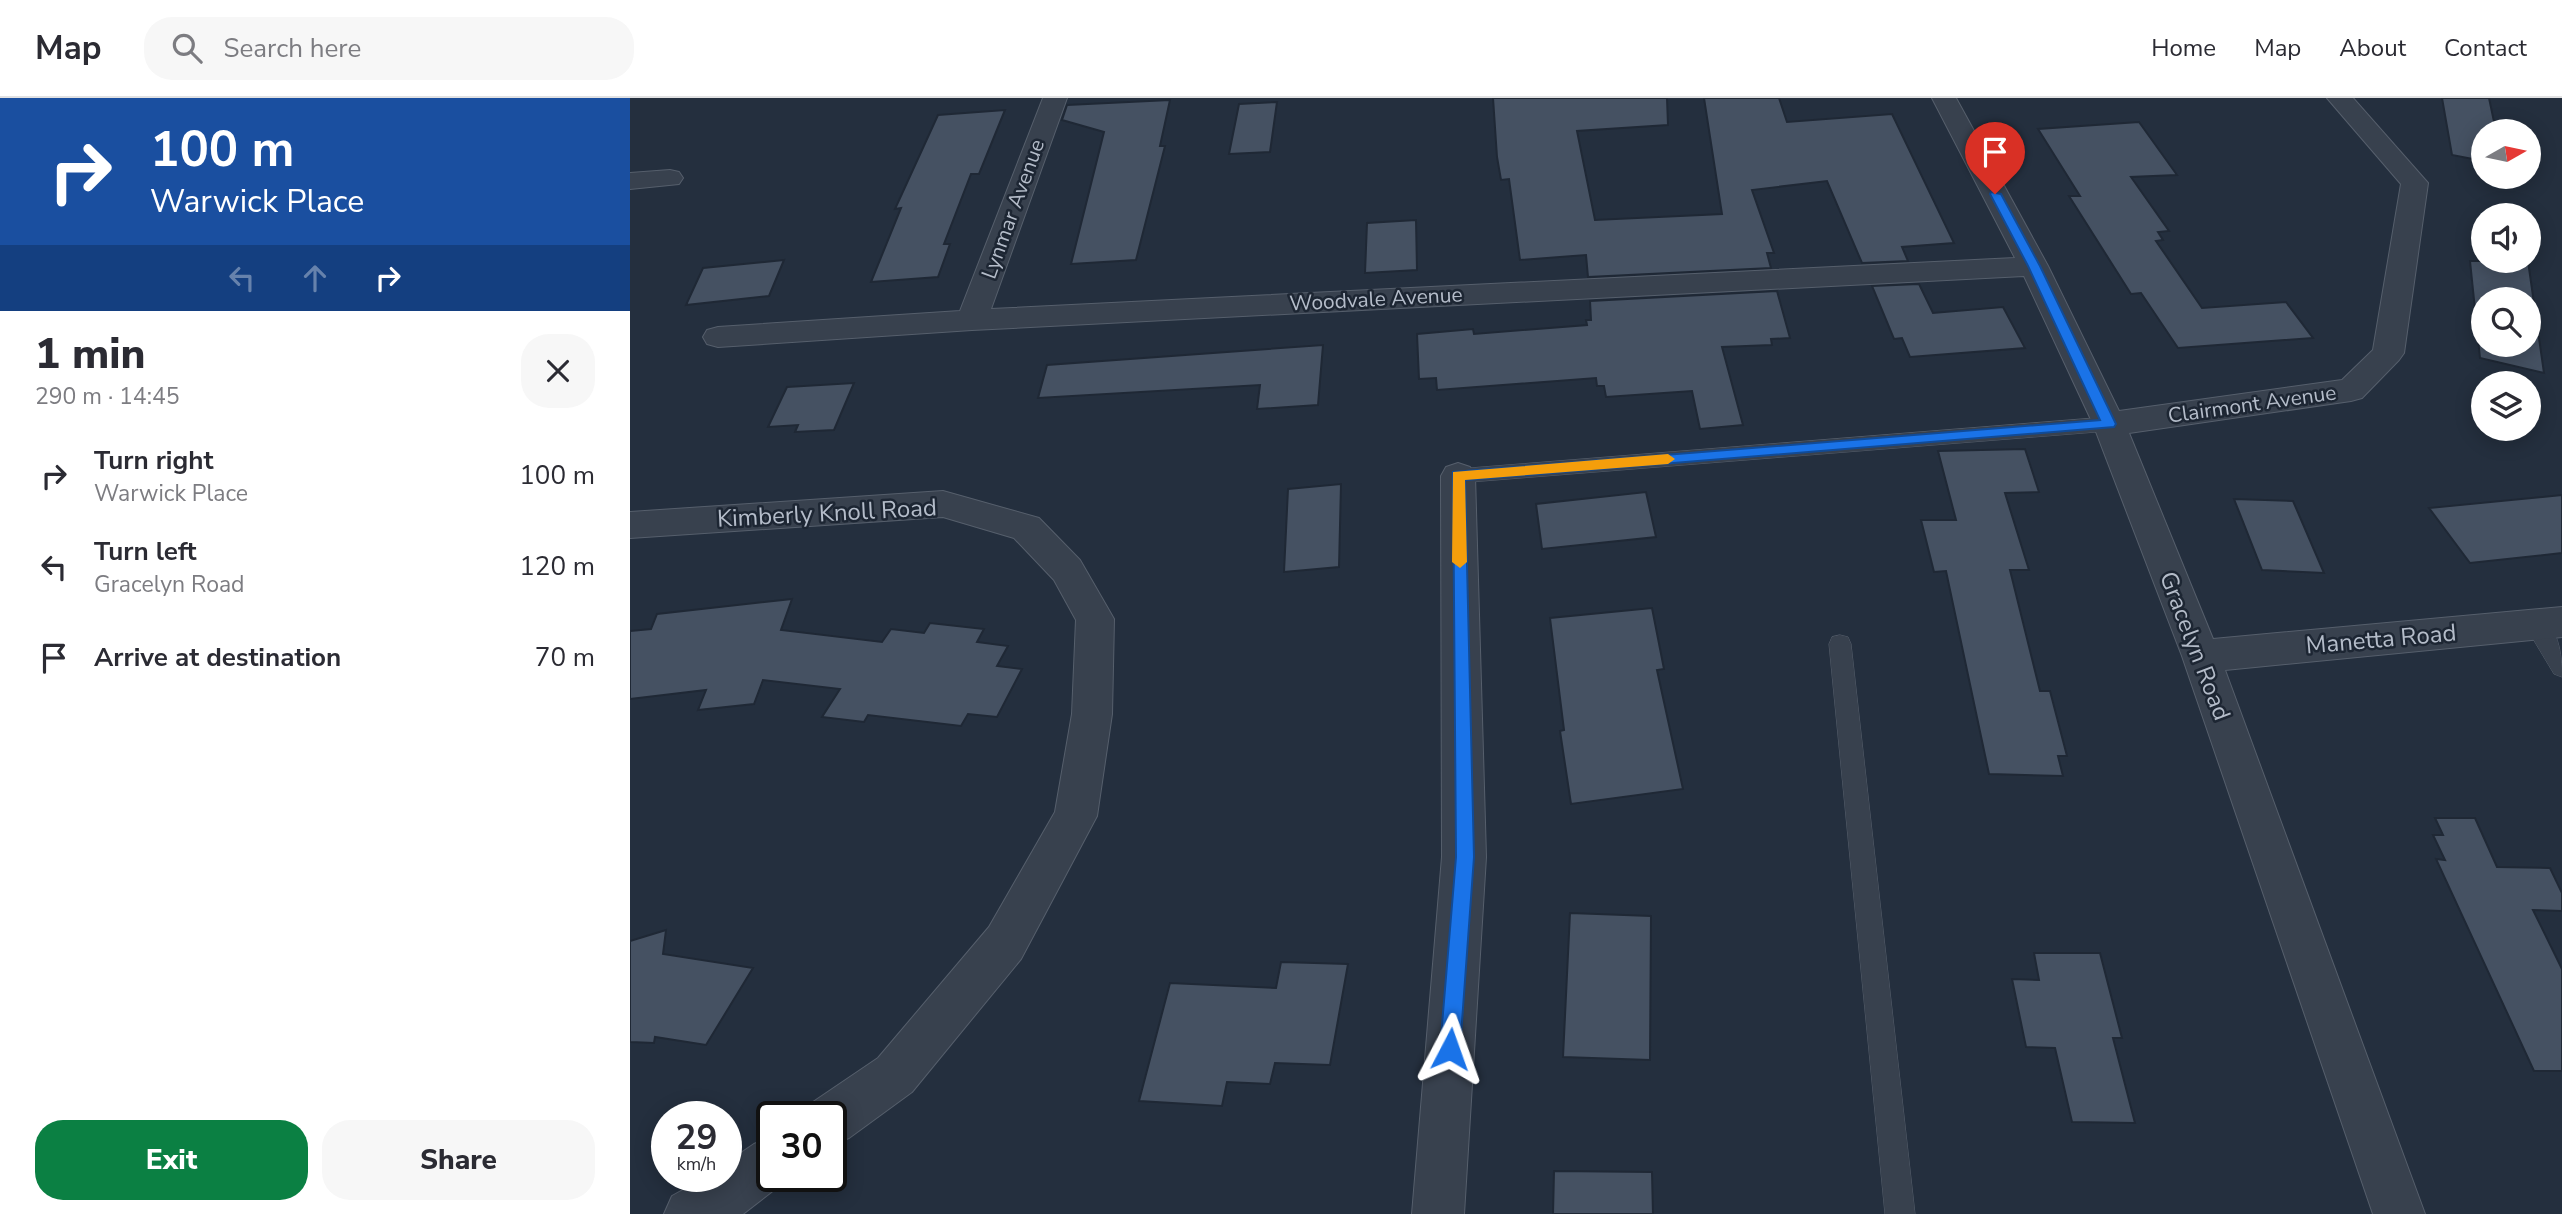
<!DOCTYPE html>
<html lang="en">
<head>
<meta charset="utf-8">
<style>
	body { margin:0; font-family:"Nunito Sans",sans-serif; background:#f7f7f7; color:#2b2b33; height:100vh; display:flex; flex-direction:column; font-size:26px; white-space:nowrap }
	* { box-sizing:border-box; margin:0 }
	p { font-size:23px; color:#7c7c81 }
	.icon { flex:none; width:38px; height:38px; fill:none; stroke:currentColor; stroke-width:2; stroke-linecap:round; stroke-linejoin:round }
	.map { position:relative; flex:1; overflow:hidden }
	.drawer { display:flex; flex-direction:column; background:#fff; width:630px }
	.drawer>* { flex:none }
	.banner { background:#1a4fa0; color:#fff; overflow:hidden }
	.needle { width:46px; rotate:81deg }
	.fabs { position:absolute; left:1841px; top:21px; display:grid; gap:14px }
	.fabs a { display:grid; place-items:center; width:70px; height:70px; border-radius:50%; background:#fff; box-shadow:0 4px 18px #0003; font-size:35px }
	.speed { position:absolute; left:21px; top:1003px; display:flex; gap:14px; font-size:35px; font-weight:700; text-align:center }
	.speed>* { display:grid; place-content:center; width:91px; height:91px; border-radius:50%; background:#fff; box-shadow:0 4px 18px #0003; line-height:1 }
	.speed small { font-size:18px; font-weight:400 }
	.speed .limit { border:4px solid #111; border-radius:10px; background:#fff; color:#111 }
	.pin { position:absolute; display:grid; place-items:center; width:60px; height:60px; color:#fff; margin:-72px -30px; border-radius:50% 50% 50% 0; rotate:-45deg; box-shadow:0 0 7px #0007 }
	.pin .icon { rotate:45deg }
	.me { position:absolute; width:77px; margin:-38px; rotate:4deg; stroke-linejoin:round; filter:drop-shadow(0 0 5px #0008) }
	.turn { display:flex; align-items:center; gap:24px; height:147px; padding:0 35px; font-size:32px }
	.turn .icon { width:91px; height:91px; stroke-width:2.5 }
	.turn b { display:block; font-size:49px; line-height:60px }
	.lanes { display:flex; align-items:center; height:66px; padding:0 35px; background:#0003; justify-content:center; gap:35px; direction:ltr }
	.lanes .off { opacity:.35 }
	.round { display:grid; place-items:center; flex:none; width:74px; height:74px; border-radius:28px; background:#f7f7f7 }
	.head { display:flex; align-items:center; justify-content:space-between; height:119px; padding:0 35px }
	h1 { font-size:42px; font-weight:800; line-height:52px }
	.action { display:flex; gap:14px; margin-top:auto; padding:14px 35px }
	.action a { flex:1; height:80px; border-radius:28px; background:#0b8043; color:#fff; font-size:28px; font-weight:800; line-height:80px; text-align:center }
	.action a+a { background:#f7f7f7; color:#2b2b33 }
	ul { padding:0; list-style:none }
	li { display:flex; align-items:center; gap:21px; height:91px; padding:0 35px }
	li div { flex:1 }
	li b { display:block; font-size:26px }
	li em { font-style:normal }
	header { display:flex; align-items:center; gap:42px; box-sizing:border-box; height:98px; padding:0 35px; background:#fff; border-bottom:2px solid #e1e1e2 }
	header strong { font-size:33px }
	nav { display:flex; gap:38px; margin-inline-start:auto; font-size:24px }
	.search { width:490px; height:63px; background:#f7f7f7; display:flex; align-items:center; gap:18px; box-sizing:border-box; padding:0 24px; border-radius:28px; color:#7c7c81; font-size:26px }
	main { display:flex; flex:1; min-height:0 }
	.map>svg:first-child { display:block }
	.building { fill:#455162; stroke:#1f2835; stroke-width:2; fill-rule:evenodd }
	.lines { fill:none; stroke-linecap:round; stroke-linejoin:round }
	.lane-casing { stroke:#565f6c; stroke-width:1 }
	.street-casing { stroke:#565f6c; stroke-width:2 }
	.lane { fill:#38414e; fill-rule:evenodd }
	.street { fill:#38414e; fill-rule:evenodd }
	.route { fill:#1a73e8; stroke:#114b97; stroke-width:2 }
	.slow { fill:#f59e0b }
	.labels { text-anchor:middle; dominant-baseline:central; stroke-width:5; stroke-linejoin:round; paint-order:stroke }
	.far-street-label { font-size:21px; fill:#b4bcc9; stroke:#1d2633 }
	.street-label { font-size:24px; fill:#b4bcc9; stroke:#1d2633 }
</style>
</head>
<body>
<header>
<strong>Map</strong>
<div class="search"><svg class="icon" aria-label="search" viewBox="0 0 24 24"><circle cx="10" cy="10" r="6"/><path d="M15 15l6 6"/></svg>Search here</div>
<nav><a>Home</a><a>Map</a><a>About</a><a>Contact</a></nav>
</header>
<main>
<section class="drawer">
<div class="banner">
<div class="turn"><svg class="icon" aria-label="right" viewBox="0 0 24 24"><path d="M7 20v-9h11M14 6l5 5-5 5"/></svg><div><b>100 m</b>Warwick Place</div></div>
<div class="lanes"><svg class="icon off" aria-label="left" viewBox="0 0 24 24"><path d="M17 20v-9H6M10 6l-5 5 5 5"/></svg><svg class="icon off" aria-label="ahead" viewBox="0 0 24 24"><path d="M12 20V5M6 11l6-6 6 6"/></svg><svg class="icon" aria-label="right" viewBox="0 0 24 24"><path d="M7 20v-9h11M14 6l5 5-5 5"/></svg></div>
</div>
<div class="head"><div><h1>1 min</h1><p>290 m · 14:45</p></div><a class="round"><svg class="icon" aria-label="close" viewBox="0 0 24 24"><path d="M6 6l12 12M18 6L6 18"/></svg></a></div>
<ul>
<li><svg class="icon" aria-label="right" viewBox="0 0 24 24"><path d="M7 20v-9h11M14 6l5 5-5 5"/></svg><div><b>Turn right</b><p>Warwick Place</p></div><em>100 m</em></li>
<li><svg class="icon" aria-label="left" viewBox="0 0 24 24"><path d="M17 20v-9H6M10 6l-5 5 5 5"/></svg><div><b>Turn left</b><p>Gracelyn Road</p></div><em>120 m</em></li>
<li><svg class="icon" aria-label="arrive" viewBox="0 0 24 24"><path d="M6 21V4h12l-3 4 3 4H6"/></svg><div><b>Arrive at destination</b></div><em>70 m</em></li>
</ul>
<div class="action"><a>Exit</a><a>Share</a></div>
</section>
<div class="map">
<svg width="1932" height="1116" viewBox="0 0 1932 1116">
	<rect width="100%" height="100%" fill="#242f3e"/>
	<!-- building -->
	<g class="building">
		<polygon points="863,0 1037,0 1038,27 947,33 965,122 1092,116 1074,0 1149,0 1157,24 1262,16 1324,145 1272,149 1278,163 1232,165 1197,83 1122,92 1144,155 1137,155 1141,170 958,179 956,157 890,162 879,81 871,82 867,59"/>
		<polygon points="1812,0 1859,0 1866,33 1853,33 1853,63 1822,57"/>
		<polygon points="540,2 530,48 535,48 506,162 441,166 474,34 432,22 437,7"/>
		<polygon points="647,4 640,54 599,56 609,6"/>
		<polygon points="375,12 349,76 341,76 314,146 320,146 308,179 241,184 271,110 265,111 308,17"/>
		<polygon points="1509,24 1547,77 1501,79 1539,133 1528,134 1533,142 1526,143 1572,210 1656,204 1683,240 1548,250 1511,195 1501,196 1439,98 1450,98 1408,31"/>
		<polygon points="786,122 787,172 735,175 737,125"/>
		<polygon points="154,162 139,198 56,207 73,170"/>
		<path d="M1840 163H1898L1914 275 1850 260ZM1853 201H1899V247H1853Z"/>
		<polygon points="1289,186 1303,215 1373,209 1395,250 1280,259 1272,240 1264,241 1242,188"/>
		<polygon points="1147,193 1160,240 1141,241 1142,247 1092,249 1113,327 1070,331 1062,293 976,299 974,288 967,288 966,280 807,292 806,280 789,281 787,236 843,231 844,236 957,227 956,222 961,222 960,203"/>
		<polygon points="693,247 688,307 627,311 630,287 408,300 417,267"/>
		<polygon points="224,285 204,332 165,334 168,327 138,329 157,289"/>
		<polygon points="1395,351 1409,394 1375,395 1399,472 1380,472 1410,593 1420,593 1437,658 1428,658 1433,678 1359,676 1316,473 1304,474 1291,422 1326,422 1308,353"/>
		<polygon points="711,386 709,469 654,474 658,391"/>
		<polygon points="1016,394 1026,439 912,451 906,406"/>
		<polygon points="1932,397 1932,455 1840,465 1799,410"/>
		<polygon points="1604,401 1663,403 1694,475 1632,472"/>
		<polygon points="162,501 151,532 252,544 261,531 294,535 300,525 354,531 347,544 378,548 367,568 392,571 367,619 338,616 331,628 238,617 234,624 192,619 210,591 133,582 124,606 68,612 76,592 0,601 0,533 21,531 27,516"/>
		<polygon points="1022,510 1034,571 1027,572 1053,691 941,706 930,633 934,632 920,520"/>
		<polygon points="1805,720 1845,720 1867,769 1920,770 1932,795 1932,813 1903,812 1932,871 1932,973 1904,973 1806,761 1815,762 1803,737 1813,737"/>
		<polygon points="940,815 1021,818 1020,962 933,959"/>
		<polygon points="36,832 33,856 123,870 76,947 25,939 24,945 0,944 0,843"/>
		<polygon points="1404,855 1470,855 1492,940 1483,940 1505,1025 1442,1024 1425,950 1396,949 1382,881 1409,882"/>
		<polygon points="651,864 718,866 700,967 645,965 640,986 597,984 592,1008 509,1003 540,885 646,890"/>
		<polygon points="924,1073 1022,1074 1023,1116 923,1116"/>
	</g>
	<g class="lines">
		<!-- lane casing -->
		<g class="lane-casing">
			<g id="lane">
				<polygon points="1479,319 1489,326 1479,333 828,385 821,383 818,378 821,373 828,371"/>
				<path d="M1905 517C1929 525 1932 557 1932 579L1924 576 1894 526 1897 520Z"/>
				<polygon points="1210,537 1218,539 1221,546 1285,1116 1255,1116 1199,546 1202,539"/>
			</g>
		</g>
		<!-- street casing -->
		<g class="street-casing">
			<g id="street">
				<polygon points="413,0 437,0 361,211 1385,160 1302,0 1326,0 1418,168 1489,313 1712,282 1743,252 1771,86 1697,0 1723,0 1798,85 1774,255 1769,262 1732,300 1721,303 1499,335 1583,541 1932,509 1932,539 1595,572 1795,1116 1743,1116 1552,558 1463,326 1394,178 342,232 88,249 77,246 73,239 77,232 88,229 330,213"/>
				<polygon points="40,72 49,74 53,80 49,86 0,91 0,75"/>
				<polygon points="828,365 840,369 845,378 856,759 834,1116 782,1116 812,759 811,378 816,369"/>
				<polygon points="313,393 409,420 450,462 484,521 482,616 467,718 391,861 282,994 219,1040 201,1047 201,1018 178,1018 183,1004 248,960 359,829 425,714 442,616 446,522 424,482 384,440 313,419 0,440 0,414"/>
				<polygon points="142,1039 142,1078 162,1078 113,1116 34,1116 42,1098 78,1078 96,1078 96,1065 124,1046"/>
			</g>
		</g>
		<!-- lane -->
		<use href="#lane" class="lane"/>
		<!-- street -->
		<use href="#street" class="street"/>
	</g>
	<!-- route -->
	<polygon class="route" points="1361,94 1371,96 1410,168 1486,326 1484,329 835,382 844,759 830,951 827,958 820,961 813,958 810,951 826,759 823,374 1470,322 1398,168 1360,96"/>
	<!-- slow -->
	<polygon class="slow" points="1038,356 1045,361 1038,366 835,382 837,464 830,470 822,464 823,374"/>
	<g class="labels">
		<!-- far-street labels -->
		<g class="far-street-label">
			<text transform="translate(383 111) rotate(-70)">Lynmar Avenue</text>
			<text transform="translate(746 201) rotate(-3)">Woodvale Avenue</text>
			<text transform="translate(1622 306) rotate(-8)">Clairmont Avenue</text>
		</g>
		<!-- street labels -->
		<g class="street-label">
			<text transform="translate(197 415) rotate(-3)">Kimberly Knoll Road</text>
			<text transform="translate(1751 541) rotate(-5)">Manetta Road</text>
			<text transform="translate(1565 548) rotate(69)">Gracelyn Road</text>
		</g>
	</g>
</svg>
<div class="fabs">
<a><svg class="needle" viewBox="-14 -14 28 28"><path d="M0-13l5 13h-10z" fill="#e53935"/><path d="M0 13l5-13h-10z" fill="#7c7c81"/></svg></a>
<a><svg class="icon" aria-label="sound" viewBox="0 0 24 24"><path d="M4 9h4l5-4v14l-5-4H4zM17 9q2 3 0 6"/></svg></a>
<a><svg class="icon" aria-label="search" viewBox="0 0 24 24"><circle cx="10" cy="10" r="6"/><path d="M15 15l6 6"/></svg></a>
<a><svg class="icon" aria-label="layers" viewBox="0 0 24 24"><path d="M12 4l9 5-9 5-9-5zM3 14l9 5 9-5"/></svg></a>
</div>
<div class="speed"><div>29<small>km/h</small></div><div class="limit">30</div></div>
<div class="pin" style="left:1365px;top:96px;background:#d93025"><svg class="icon" aria-label="arrive" viewBox="0 0 24 24"><path d="M6 21V4h12l-3 4 3 4H6"/></svg></div>
<svg class="me" style="left:820px;top:951px" viewBox="-20 -20 40 40"><path d="M0-17L14 15 0 8-14 15z" fill="#1a73e8" stroke="#fff" stroke-width="4"/></svg>
</div>
</main>
</body>
</html>
